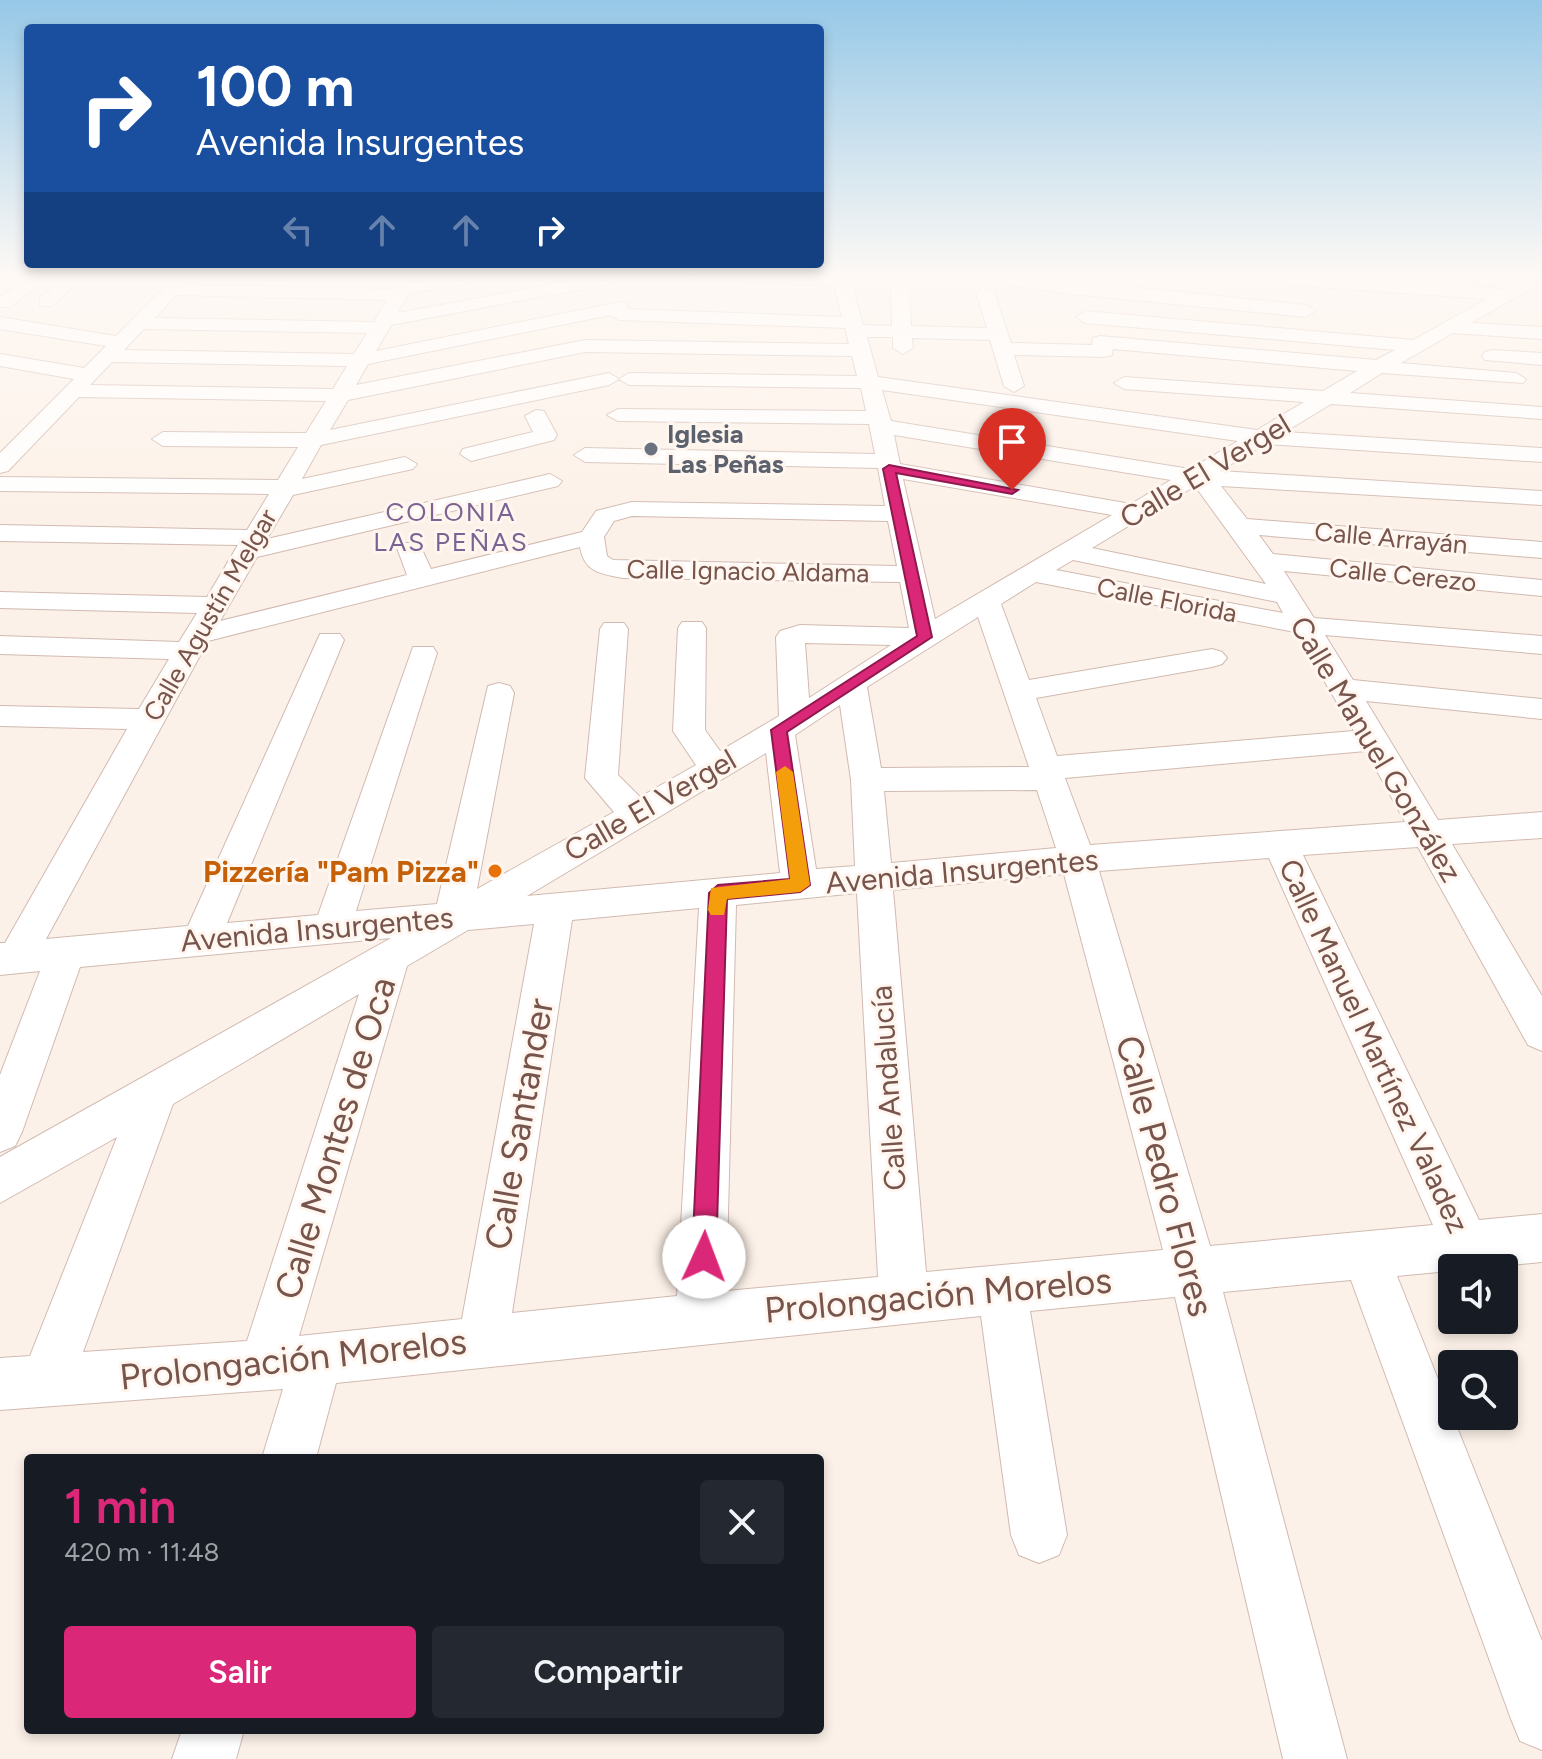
<!DOCTYPE html>
<html lang="es">
<head>
<meta charset="utf-8">
<style>
	body { margin:0; font-family:Figtree,sans-serif; background:#242831; color:#f1f3f6; height:100vh; display:flex; flex-direction:column; font-size:30px; white-space:nowrap }
	* { box-sizing:border-box; margin:0 }
	p { font-size:26px; color:#9ea1a6 }
	.icon { flex:none; width:44px; height:44px; fill:none; stroke:currentColor; stroke-width:2; stroke-linecap:round; stroke-linejoin:round }
	.map { position:relative; flex:1; overflow:hidden }
	.side { position:absolute; left:24px; top:1454px; width:800px; height:280px; display:flex; flex-direction:column; background:#171b24; border-radius:8px; box-shadow:0 4px 12px #0003 }
	.side>* { flex:none }
	.top-card { position:absolute; left:24px; top:24px; width:800px; height:244px; border-radius:8px; box-shadow:0 4px 12px #0003; background:#1a4fa0; color:#fff; overflow:hidden }
	.tools { position:absolute; left:1438px; top:1254px; display:grid; gap:16px }
	.tools a { display:grid; place-items:center; width:80px; height:80px; border-radius:8px; background:#171b24; box-shadow:0 4px 12px #0003; font-size:40px }
	.pin { position:absolute; display:grid; place-items:center; width:68px; height:68px; color:#fff; margin:-82px -34px; border-radius:50% 50% 50% 0; rotate:-45deg; box-shadow:0 0 8px #0007 }
	.pin .icon { rotate:45deg }
	.me { position:absolute; width:88px; margin:-44px; rotate:2deg; stroke-linejoin:round; filter:drop-shadow(0 0 6px #0008) }
	.turn { display:flex; align-items:center; gap:28px; height:168px; padding:0 40px; font-size:36px }
	.turn .icon { width:104px; height:104px; stroke-width:2.5 }
	.turn b { display:block; font-size:56px; line-height:68px }
	.lanes { display:flex; align-items:center; height:76px; padding:0 40px; background:#0003; justify-content:center; gap:40px; direction:ltr }
	.lanes .off { opacity:.35 }
	.round { display:grid; place-items:center; flex:none; width:84px; height:84px; border-radius:8px; background:#242831 }
	.headline { display:flex; align-items:center; justify-content:space-between; height:136px; padding:0 40px }
	h1 { font-size:48px; font-weight:600; line-height:60px; color:#db2777 }
	.cta { display:flex; gap:16px; margin-top:auto; padding:16px 40px }
	.cta a { flex:1; height:92px; border-radius:8px; background:#db2777; color:#fff; font-size:32px; font-weight:600; line-height:92px; text-align:center }
	.cta a+a { background:#242831; color:#f1f3f6 }
	.map>svg:first-child { display:block }
	.lines { fill:none; stroke-linecap:round; stroke-linejoin:round }
	.minor-casing { stroke:#d1bab0; stroke-width:2 }
	.minor { fill:#fff; fill-rule:evenodd }
	.route { fill:#db2777; stroke:#8e194d; stroke-width:2 }
	.slow { fill:#f59e0b }
	.worship-dot { fill:#6b7280; stroke:#fff6ef; stroke-width:3 }
	.food-dot { fill:#e8710a; stroke:#fff6ef; stroke-width:3 }
	.labels { text-anchor:middle; dominant-baseline:central; stroke-width:6; stroke-linejoin:round; paint-order:stroke }
	.far-worship-label { font-size:26px; font-weight:bold; fill:#5b616d; stroke:#fff6ef; text-anchor:start }
	.far-neighbourhood-label { font-size:26px; letter-spacing:2px; fill:#7b6493; stroke:#fff6ef }
	.far-street-label { font-size:26px; fill:#77544c; stroke:#fff6ef }
	.street-label { font-size:30px; fill:#77544c; stroke:#fff6ef }
	.food-label { font-size:30px; font-weight:bold; fill:#c56008; stroke:#fff6ef; text-anchor:end }
	.near-street-label { font-size:36px; fill:#77544c; stroke:#fff6ef }
</style>
</head>
<body>
<div class="map">
<svg width="1542" height="1759" viewBox="0 0 1542 1759">
	<rect width="100%" height="100%" fill="#fcf1e8"/>
	<g class="lines">
		<!-- minor casing -->
		<g class="minor-casing">
			<g id="minor">
				<polygon points="32,274 52,274 10,307 0,307 0,297"/>
				<polygon points="67,274 86,274 52,306 40,306 40,298"/>
				<path d="M177 274H195L186 285 391 289 395 274H413L411 283 460 274H499L491 279 408 294 398 313 606 274 634 276 625 281 391 325 376 351 620 302 626 303 628 309 842 317 834 286 687 279 679 274H849L863 325 892 326 891 290 900 285 909 290 911 326 987 328 976 292 985 287 994 292 1011 343 1092 345 1093 338 1100 336 1376 360 1395 350 1085 323 1076 317 1085 311 1413 340 1487 299 1201 279 1193 274H1284L1504 289 1530 274H1542V282L1471 323 1542 327V339L1453 333 1401 363 1516 373 1526 379 1523 383 1382 373 1350 393 1542 407V419L1331 404 1285 432 1542 448V462L1265 444 1220 471 1542 491V505L1221 486 1247 519 1542 542V558L1259 535 1273 554 1542 580V596L1284 571 1314 618 1542 636V654L1325 635 1353 680 1542 699V719L1366 701 1438 820 1542 812V838L1452 844 1542 996V1051L1528 1045 1418 847 1303 855 1479 1220 1542 1214V1262L1397 1276 1542 1641V1750L1520 1741 1511 1719 1351 1280 1223 1292 1347 1759H1283L1175 1297 1030 1311 1067 1535 1059 1555 1039 1563 1019 1555 1011 1535 981 1316 336 1383 316 1458H262L283 1389 0 1410V1358L30 1356 117 1137 0 1203V1157L391 938 80 967 22 1132 15 1146 0 1152V1075L40 971 0 975V943H5L127 729 0 726V706L139 709 169 659 0 654V636L179 642 197 613 0 608V592L207 597 238 545 0 541V525L247 530 269 494 0 491V477L278 480 298 447 163 446 152 439 163 432 306 433 326 401 79 397 8 471 0 473V453L74 379 0 366V354L84 368 106 346 0 329V317L116 336ZM176 295 387 300 374 322 155 318ZM610 315 619 320 845 328 849 344 585 340 356 385 368 364ZM144 329 367 333 354 354 124 350ZM867 337H893V348L903 354 913 348 912 338 990 340 1004 386 1014 392 1024 386 1014 355 1105 357 1112 355 1113 349 1357 371 1323 391 1124 377 1114 383 1124 389 1304 402 1257 430 878 377ZM585 352 852 356 857 376 629 373 619 379 609 373 330 430 348 400ZM112 362 347 366 333 389 90 385ZM619 379 629 385 861 388 866 411 618 409 607 415 618 421 869 424 875 454 585 448 574 455 585 462 878 468 885 506 632 502 596 511 582 532 431 569 419 543H401L397 548 407 575 220 621 257 557 558 486 562 481 550 474 267 539 293 495 413 469 417 464 405 457 302 479 321 445 609 385ZM882 390 1238 441 1190 469 891 421ZM894 435 1171 480 1131 504 900 464ZM903 479 1112 515 935 619ZM1195 486 1266 584 1092 548ZM632 516 888 521 897 566 613 560 607 556 604 537 614 521ZM580 547C584 572 601 574 623 578L900 582 909 628 800 625 780 631 776 637 779 716 720 751 705 730 706 628 702 622H682L678 628 673 731 696 765 640 797 618 775 628 629 624 623H604L600 629 585 778 614 812 477 889 514 693 510 686 499 683 488 686 437 904 356 911 437 653 433 647H413L318 915 227 923 344 640 340 634H320L188 926 46 939 208 641ZM1073 560 1277 602 1283 613 1056 570ZM1036 582 1295 632 1354 731 1057 756 1036 698 1212 667 1222 664 1227 658 1222 652 1212 649 1029 680 1001 604ZM978 617 1029 767 881 768 867 687ZM805 643 891 645 809 698ZM840 705 851 780 855 866 816 869 795 735ZM1366 751 1405 822 1090 845 1065 778ZM766 753 780 873 527 896ZM1037 790 1056 848 891 863 884 791ZM1269 858 1433 1225 1210 1246 1099 871ZM1064 874 1163 1250 926 1272 893 890ZM857 893 878 1277 726 1291 736 905ZM699 908 677 1296 512 1313 572 920ZM534 924 462 1319 299 1336 407 966 468 930ZM359 994 247 1341 83 1352 173 1104Z"/>
				<polygon points="961,274 1007,274 1306,305 1315,311 1306,317 1071,294 969,279"/>
				<polygon points="1492,350 1542,353 1542,365 1485,360 1482,356 1485,352"/>
				<polygon points="536,410 544,411 557,435 554,440 471,461 460,454 463,449 533,432 525,416"/>
				<polygon points="182,1730 244,1730 236,1759 172,1759"/>
			</g>
		</g>
		<!-- minor -->
		<use href="#minor" class="minor"/>
	</g>
	<!-- sky -->
	<linearGradient id="sky" x2="0" y2="1"><stop stop-color="#96c8e7"/><stop offset="0.53" stop-color="#fef9f5"/><stop offset="1" stop-color="#fef9f5" stop-opacity="0"/></linearGradient>
	<rect width="1542" height="521" fill="url(#sky)"/>
	<!-- route -->
	<polygon class="route" points="889,465 1018,490 1012,494 896,473 932,637 787,732 810,885 800,892 727,899 716,1257 712,1265 704,1269 695,1265 692,1257 709,893 718,885 790,879 771,730 917,636 883,469"/>
	<!-- slow -->
	<polygon class="slow" points="785,766 793,772 810,885 800,892 727,899 724,915 711,915 708,910 711,888 790,879 776,772"/>
	<!-- markers -->
	<circle class="worship-dot" cx="651" cy="449" r="8"/>
	<circle class="food-dot" cx="495" cy="871" r="8"/>
	<g class="labels">
		<!-- far-worship labels -->
		<g class="far-worship-label">
			<text x="667" y="434">Iglesia<tspan x="667" dy="30">Las Peñas</tspan></text>
		</g>
		<!-- far-neighbourhood labels -->
		<g class="far-neighbourhood-label">
			<text x="451" y="512">COLONIA<tspan x="451" dy="30">LAS PEÑAS</tspan></text>
		</g>
		<!-- far-street labels -->
		<g class="far-street-label">
			<text transform="translate(1391 538) rotate(5)">Calle Arrayán</text>
			<text transform="translate(748 571) rotate(1)">Calle Ignacio Aldama</text>
			<text transform="translate(1403 575) rotate(6)">Calle Cerezo</text>
			<text transform="translate(1167 600) rotate(11)">Calle Florida</text>
			<text transform="translate(210 615) rotate(-60)">Calle Agustín Melgar</text>
		</g>
		<!-- street labels -->
		<g class="street-label">
			<text transform="translate(1205 471) rotate(-31)">Calle El Vergel</text>
			<text transform="translate(1376 749) rotate(59)">Calle Manuel González</text>
			<text transform="translate(650 805) rotate(-30)">Calle El Vergel</text>
			<text transform="translate(962 871) rotate(-5)">Avenida Insurgentes</text>
			<text transform="translate(317 929) rotate(-5)">Avenida Insurgentes</text>
			<text transform="translate(1374 1046) rotate(65)">Calle Manuel Martínez Valadez</text>
			<text transform="translate(888 1088) rotate(-94)">Calle Andalucía</text>
		</g>
		<!-- food labels -->
		<g class="food-label">
			<text x="479" y="871">Pizzería "Pam Pizza"</text>
		</g>
		<!-- near-street labels -->
		<g class="near-street-label">
			<text transform="translate(519 1124) rotate(-80)">Calle Santander</text>
			<text transform="translate(335 1138) rotate(-73)">Calle Montes de Oca</text>
			<text transform="translate(1165 1176) rotate(75)">Calle Pedro Flores</text>
			<text transform="translate(938 1295) rotate(-5)">Prolongación Morelos</text>
			<text transform="translate(293 1359) rotate(-6)">Prolongación Morelos</text>
		</g>
	</g>
</svg>
<div class="tools">
<a><svg class="icon" aria-label="sound" viewBox="0 0 24 24"><path d="M4 9h4l5-4v14l-5-4H4zM17 9q2 3 0 6"/></svg></a>
<a><svg class="icon" aria-label="search" viewBox="0 0 24 24"><circle cx="10" cy="10" r="6"/><path d="M15 15l6 6"/></svg></a>
</div>
<div class="pin" style="left:1012px;top:490px;background:#d93025"><svg class="icon" aria-label="arrive" viewBox="0 0 24 24"><path d="M6 21V4h12l-3 4 3 4H6"/></svg></div>
<svg class="me" style="left:704px;top:1257px" viewBox="-20 -20 40 40"><circle r="19" fill="#fff"/><path d="M0-13L10 11 0 6-10 11z" fill="#db2777"/></svg>
<div class="top-card">
<div class="turn"><svg class="icon" aria-label="right" viewBox="0 0 24 24"><path d="M7 20v-9h11M14 6l5 5-5 5"/></svg><div><b>100 m</b>Avenida Insurgentes</div></div>
<div class="lanes"><svg class="icon off" aria-label="left" viewBox="0 0 24 24"><path d="M17 20v-9H6M10 6l-5 5 5 5"/></svg><svg class="icon off" aria-label="ahead" viewBox="0 0 24 24"><path d="M12 20V5M6 11l6-6 6 6"/></svg><svg class="icon off" aria-label="ahead" viewBox="0 0 24 24"><path d="M12 20V5M6 11l6-6 6 6"/></svg><svg class="icon" aria-label="right" viewBox="0 0 24 24"><path d="M7 20v-9h11M14 6l5 5-5 5"/></svg></div>
</div>
<section class="side">
<div class="headline"><div><h1>1 min</h1><p>420 m · 11:48</p></div><a class="round"><svg class="icon" aria-label="close" viewBox="0 0 24 24"><path d="M6 6l12 12M18 6L6 18"/></svg></a></div>
<div class="cta"><a>Salir</a><a>Compartir</a></div>
</section>
</div>
</body>
</html>
